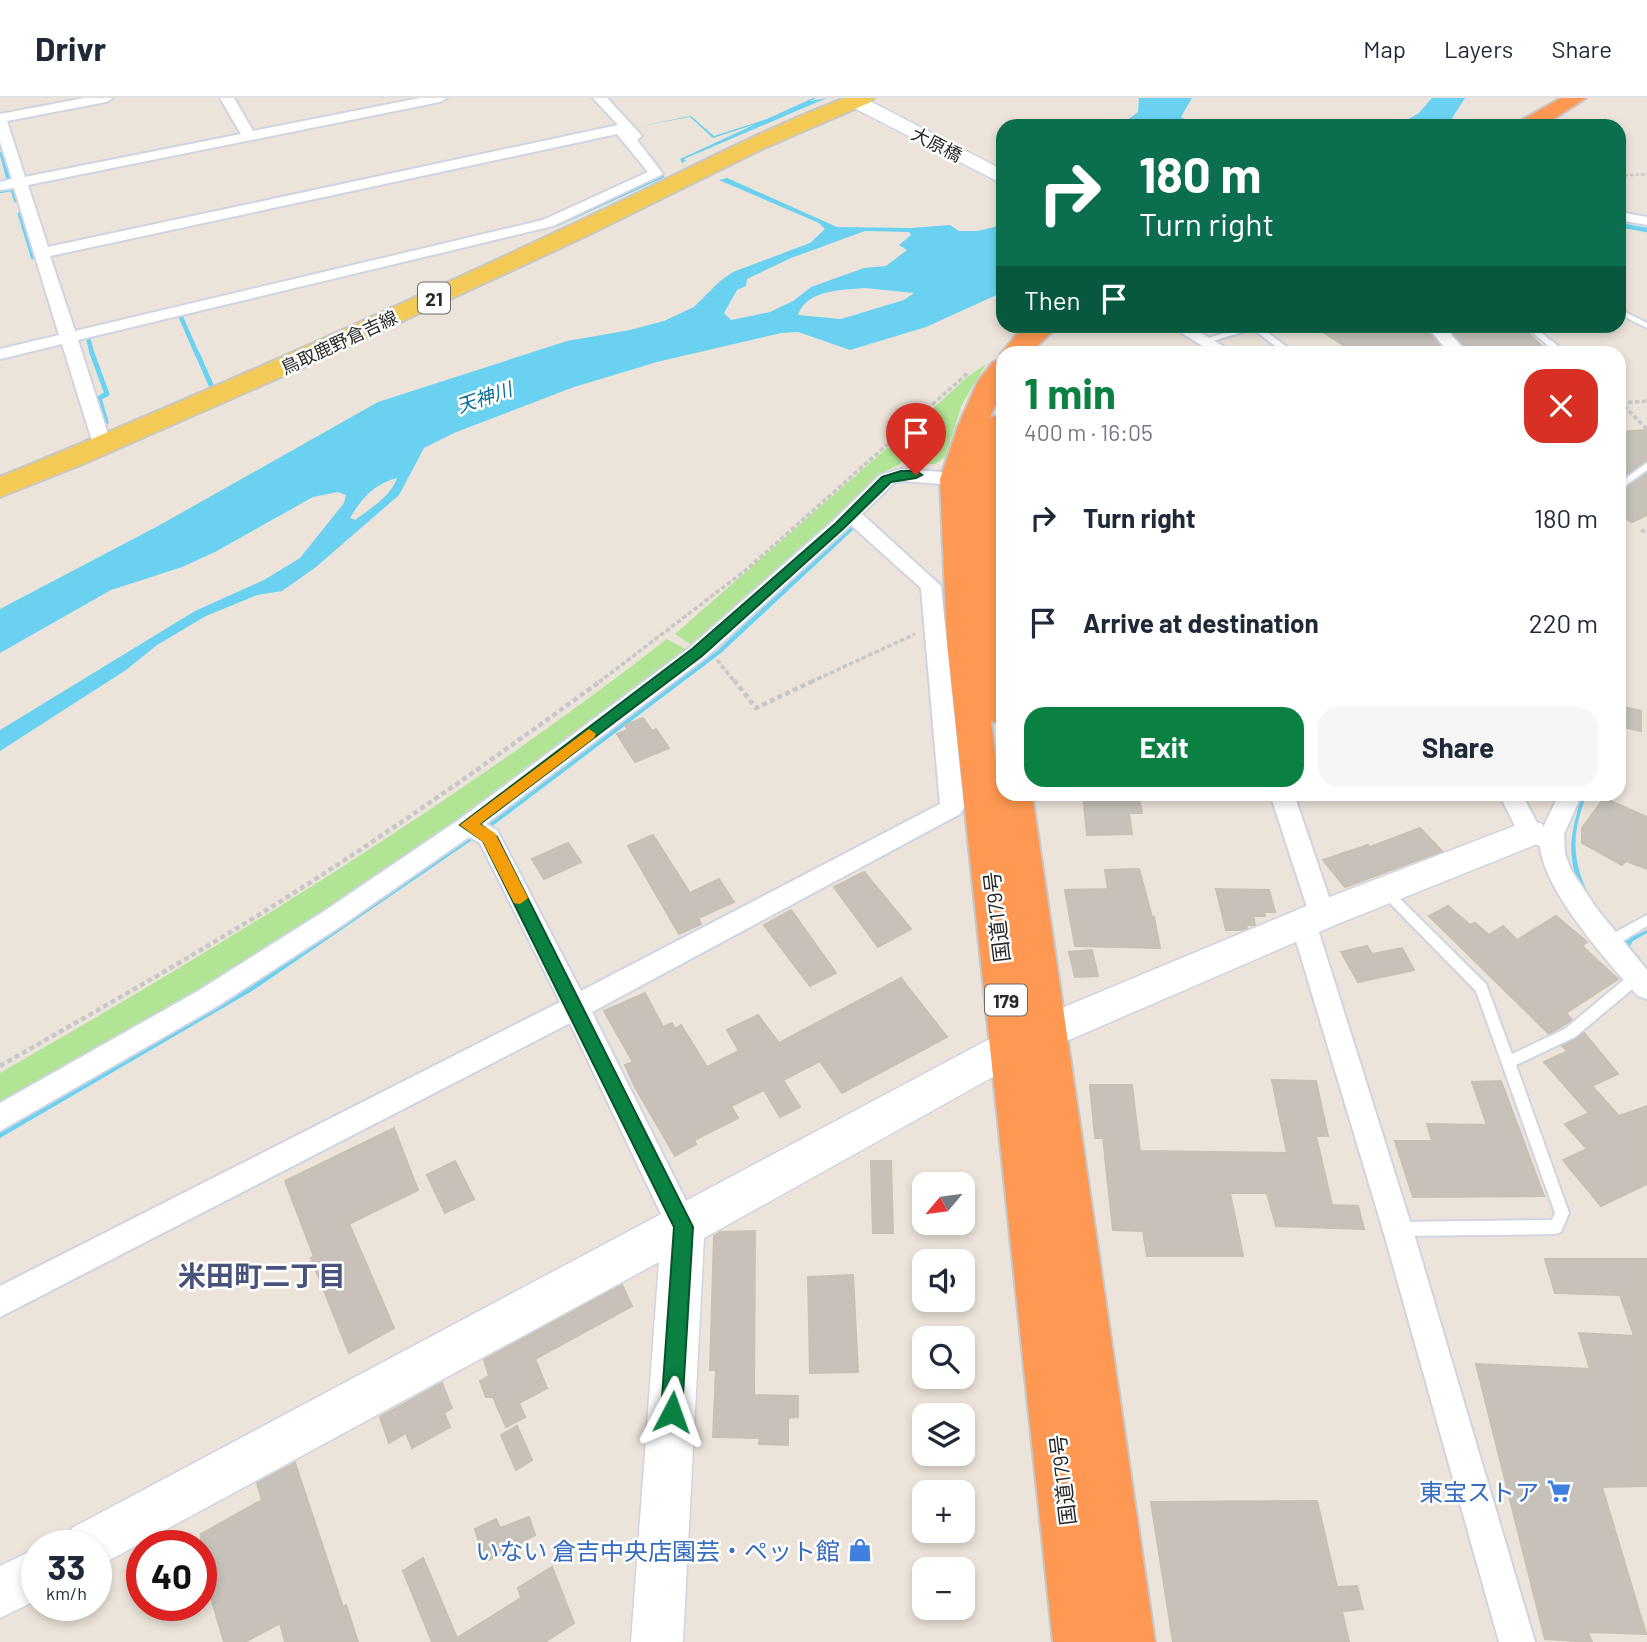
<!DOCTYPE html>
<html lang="en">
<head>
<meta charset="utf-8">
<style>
	body { margin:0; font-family:Barlow,"Noto Sans JP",sans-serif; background:#f6f6f7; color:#1f2937; height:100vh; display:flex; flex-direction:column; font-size:26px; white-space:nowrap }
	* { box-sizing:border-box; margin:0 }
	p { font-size:23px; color:#747a83 }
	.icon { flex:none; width:38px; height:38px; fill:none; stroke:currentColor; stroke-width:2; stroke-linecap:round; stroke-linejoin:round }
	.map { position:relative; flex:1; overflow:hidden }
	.sheet { position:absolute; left:996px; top:248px; width:630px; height:455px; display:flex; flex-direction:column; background:#fff; border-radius:21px; box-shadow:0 4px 10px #0003 }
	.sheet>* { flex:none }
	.banner { position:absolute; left:996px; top:21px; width:630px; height:214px; border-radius:21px; box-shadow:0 4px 10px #0003; background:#0b6e4f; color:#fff; overflow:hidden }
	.needle { width:46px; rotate:241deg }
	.fabs { position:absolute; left:912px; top:1074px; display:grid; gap:14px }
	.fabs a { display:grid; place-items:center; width:63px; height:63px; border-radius:14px; background:#fff; box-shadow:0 4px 10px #0003; font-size:35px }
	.speed { position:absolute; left:21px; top:1432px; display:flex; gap:14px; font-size:35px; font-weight:700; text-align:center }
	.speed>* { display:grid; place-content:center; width:91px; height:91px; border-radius:50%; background:#fff; box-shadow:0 4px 10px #0003; line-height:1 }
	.speed small { font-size:18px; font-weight:400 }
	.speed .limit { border:10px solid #d22; background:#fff; color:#111 }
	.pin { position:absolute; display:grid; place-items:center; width:60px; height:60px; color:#fff; margin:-72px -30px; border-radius:50% 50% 50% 0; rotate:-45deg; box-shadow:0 0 7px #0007 }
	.pin .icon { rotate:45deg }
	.me { position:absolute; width:77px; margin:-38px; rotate:4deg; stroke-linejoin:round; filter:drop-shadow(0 0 5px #0008) }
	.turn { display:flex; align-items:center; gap:24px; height:147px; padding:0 28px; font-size:32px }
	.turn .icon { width:91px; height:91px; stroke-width:2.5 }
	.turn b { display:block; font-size:49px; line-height:60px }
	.then { display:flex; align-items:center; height:66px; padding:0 28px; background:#0003; gap:14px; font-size:26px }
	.round { display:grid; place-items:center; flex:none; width:74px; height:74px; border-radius:21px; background:#f6f6f7 }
	.overview { display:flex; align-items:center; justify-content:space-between; height:119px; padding:0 28px }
	h1 { font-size:42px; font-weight:700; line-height:52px; color:#0b8043 }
	.primary-button { display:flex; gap:14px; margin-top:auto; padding:14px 28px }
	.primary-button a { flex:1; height:80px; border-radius:21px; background:#0b8043; color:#fff; font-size:28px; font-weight:700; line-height:80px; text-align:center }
	.primary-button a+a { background:#f6f6f7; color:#1f2937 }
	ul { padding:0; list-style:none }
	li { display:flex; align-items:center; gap:21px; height:105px; padding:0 28px }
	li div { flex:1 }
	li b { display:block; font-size:26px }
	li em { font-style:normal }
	header { display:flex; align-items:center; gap:42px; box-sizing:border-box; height:98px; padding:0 35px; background:#fff; border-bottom:2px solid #e0e1e3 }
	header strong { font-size:33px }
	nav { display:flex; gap:38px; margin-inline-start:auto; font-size:24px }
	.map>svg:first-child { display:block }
	.green { fill:#b2e495 }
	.water { fill:#6ad1f1; fill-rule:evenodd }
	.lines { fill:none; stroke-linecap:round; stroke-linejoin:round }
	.stream-far1 { stroke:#6ad1f1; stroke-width:4.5 }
	.stream { stroke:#6ad1f1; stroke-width:5 }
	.building { fill:#c7c1ba; stroke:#c7c0b4; stroke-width:2 }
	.lane-casing { stroke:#cfd4e2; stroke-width:4 }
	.street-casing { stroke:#cfd4e2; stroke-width:4 }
	.secondary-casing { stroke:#cfd4e2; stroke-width:3 }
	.primary-casing { stroke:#c7c7c7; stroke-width:4 }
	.highway-casing { stroke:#c7c7c7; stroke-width:4 }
	.path-far2 { stroke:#c7c7c7; stroke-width:2.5; stroke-dasharray:3.5 2; stroke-linecap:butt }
	.path-far1 { stroke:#c7c7c7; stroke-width:3.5; stroke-dasharray:4.5 2.5; stroke-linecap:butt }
	.path { stroke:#c7c7c7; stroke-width:4.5; stroke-dasharray:5 3.5; stroke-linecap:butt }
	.lane { fill:#fff; fill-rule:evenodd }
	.street { fill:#fff; fill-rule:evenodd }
	.secondary { fill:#fff; fill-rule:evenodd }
	.primary { fill:#f4ca57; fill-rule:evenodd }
	.highway { fill:#ff9852; fill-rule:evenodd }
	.route { fill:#0b8043; stroke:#07532c; stroke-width:2 }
	.slow { fill:#f59e0b }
	.labels { text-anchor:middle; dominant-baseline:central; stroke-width:5; stroke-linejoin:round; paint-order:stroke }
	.far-street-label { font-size:18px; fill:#292929; stroke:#fff }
	.shield { fill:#fff; stroke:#696969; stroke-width:2 }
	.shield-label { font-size:19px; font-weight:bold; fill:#292929 }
	.far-water-label { font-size:19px; font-style:italic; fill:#0a6e9c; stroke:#fff }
	.street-label { font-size:21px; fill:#292929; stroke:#fff }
	.near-shop-label { font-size:24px; fill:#366cbe; stroke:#fff; text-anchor:end }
	.near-neighbourhood-label { font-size:28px; font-weight:bold; fill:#48537b; stroke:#fff }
</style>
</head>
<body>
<header>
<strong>Drivr</strong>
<nav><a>Map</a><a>Layers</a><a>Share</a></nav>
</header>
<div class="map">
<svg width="1647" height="1544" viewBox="0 0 1647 1544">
	<rect width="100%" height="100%" fill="#ece4da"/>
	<!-- green -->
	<g class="green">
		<polygon points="986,266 962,306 945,359 935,366 911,366 904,337 966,280"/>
		<polygon points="895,343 903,362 899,367 886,373 695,549 675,536"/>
		<path d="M667 541 689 553 463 720 320 817 231 875 0 1009V975C230 843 457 704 667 541Z"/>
	</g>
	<!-- water -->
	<g class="water">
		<polygon points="813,0 816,0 810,3 827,0 684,61 686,63 682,65 680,61 756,26 713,40 690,19 635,29 691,18 714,38 767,21"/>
		<polygon points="1139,0 1192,0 1181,19 1197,28 1129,26 1125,24 1138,14"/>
		<polygon points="1432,0 1465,0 1451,22 1462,27 1397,28 1419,15"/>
		<path d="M727 80 837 129 911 130 950 127 959 133H977L1003 127V194L926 229 850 252 798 234 781 235 657 264 574 289 454 335 424 350 399 397 316 469 282 493 257 497 206 518 157 547 126 572 0 653V632L195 513 264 482 300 460 344 405 346 397 338 394 313 399 215 454 182 469 111 492 0 555V511L158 428 378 304 567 243 630 232 664 223 694 209 720 183 733 174 810 145 825 131 819 125 719 82ZM865 133 909 134 911 137 899 147 907 152 886 168 864 170 811 189 793 203 770 214 731 222 724 215 737 192 746 188 747 181 791 160ZM865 190 914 195 904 202 841 221 798 217C807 191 843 192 865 190ZM397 380C392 397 369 412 355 422L350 420C361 401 375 385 397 380Z"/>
		<polygon points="847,428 854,431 721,555 491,729 252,893 0,1040 0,1034 247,888 447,753 717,553"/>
		<path d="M1582 697H1586C1583 707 1579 718 1577 729 1569 775 1594 810 1623 843L1647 832V835L1633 843 1630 848 1647 869V874C1622 845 1575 801 1572 761 1569 738 1576 718 1582 697Z"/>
	</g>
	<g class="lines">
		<!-- stream-far1 -->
		<g class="stream-far1">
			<polyline points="0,47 1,50"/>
			<polyline points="2,56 9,82"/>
			<polyline points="12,89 16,102"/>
			<polyline points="0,93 11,91"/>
			<polyline points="20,116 33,159"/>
			<polyline points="557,126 662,78"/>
			<polyline points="1619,127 1647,132"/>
			<polyline points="180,217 197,256"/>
			<polyline points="88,239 92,256"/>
		</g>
		<!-- stream -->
		<g class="stream">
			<polyline points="92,255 107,296 99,300 106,324"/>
			<polyline points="197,255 211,287"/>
		</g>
	</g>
	<!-- building -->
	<g class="building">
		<polygon points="1314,228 1367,228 1372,232 1385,228 1425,228 1446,256 1374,256 1362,247 1349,251"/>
		<polygon points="1447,228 1523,230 1550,256 1470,256"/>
		<polygon points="1647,332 1647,362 1619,382 1619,334"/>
		<polygon points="1647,375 1647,417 1632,424 1619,416 1619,395"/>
		<polygon points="1619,608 1641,613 1641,633 1619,628"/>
		<polygon points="643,620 652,633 656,631 669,650 635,664 617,636 628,632 625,627"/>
		<polygon points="1083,696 1138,696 1142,715 1129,715 1132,736 1087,737"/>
		<polygon points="1604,700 1647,719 1647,771 1626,763 1622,767 1582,745 1582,730"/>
		<polygon points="1420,730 1442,753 1345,789 1323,762 1368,747 1370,749"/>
		<polygon points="653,737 690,795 719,781 734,804 698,820 701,826 679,836 628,748"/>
		<polygon points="568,745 581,764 544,781 532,761"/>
		<polygon points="1139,771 1152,819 1154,819 1160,850 1075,848 1065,792 1108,791 1105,772"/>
		<polygon points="864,774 911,831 878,849 834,789"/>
		<polygon points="1216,791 1269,792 1275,814 1264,814 1265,818 1253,818 1255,827 1246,827 1247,830 1241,832 1226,832"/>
		<polygon points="1448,808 1470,827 1475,825 1489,837 1503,828 1517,842 1556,818 1587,844 1582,848 1618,881 1566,915 1572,922 1549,936 1429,818"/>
		<polygon points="791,812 836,875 810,888 764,827"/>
		<polygon points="1367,848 1372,856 1402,850 1414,872 1358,884 1341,854"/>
		<polygon points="1092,852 1098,878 1075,879 1069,854"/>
		<polygon points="901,880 947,939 842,995 820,963 783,982 800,1009 780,1019 764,992 731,1008 738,1020 694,1042 696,1046 675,1058 635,989 625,967 633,964 604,913 645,895 663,929 672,925 675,931 681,927 707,969 739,953 727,932 758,917 779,945"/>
		<polygon points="1584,935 1618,976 1592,988 1619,1018 1647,1008 1647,1086 1601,1108 1563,1062 1587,1051 1565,1026 1589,1015 1544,964 1568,953 1562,948"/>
		<polygon points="1272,982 1316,983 1328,1038 1316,1038 1332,1107 1358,1108 1364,1131 1276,1128 1267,1095 1230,1095 1243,1158 1147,1158 1143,1133 1113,1132 1103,1040 1095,1040 1090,987 1132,987 1140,1053 1287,1055"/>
		<polygon points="1501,983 1544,1098 1413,1099 1395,1043 1432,1043 1427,1026 1487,1027 1472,984"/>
		<polygon points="394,1030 418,1092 349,1126 394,1230 349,1255 311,1160 314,1159 285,1083"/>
		<polygon points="455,1063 474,1101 445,1115 427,1077"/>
		<polygon points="871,1063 891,1063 893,1135 873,1135"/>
		<polygon points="755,1133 754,1297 798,1298 798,1319 788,1320 788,1347 759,1346 760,1340 713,1339 716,1272 710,1272 714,1138 720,1134"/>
		<polygon points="1545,1161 1647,1161 1647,1388 1602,1389 1646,1536 1588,1534 1592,1544 1545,1541 1476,1266 1590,1271 1579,1235 1634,1238 1620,1197 1555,1195"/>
		<polygon points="853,1177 858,1274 810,1275 808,1179"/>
		<polygon points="622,1187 632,1208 535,1261 547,1290 519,1305 525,1319 506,1329 493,1299 486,1299 480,1283 489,1278 484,1262"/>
		<polygon points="442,1285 452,1310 444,1315 450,1329 412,1350 406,1335 389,1345 380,1319"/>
		<polygon points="517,1328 532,1362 516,1372 501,1337"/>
		<polygon points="295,1365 343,1509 346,1507 358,1544 285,1544 280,1525 245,1544 224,1544 201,1466 201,1436 262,1402 257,1385"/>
		<polygon points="1317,1403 1337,1489 1357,1488 1363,1511 1342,1513 1349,1544 1173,1544 1151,1404"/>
		<polygon points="529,1419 535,1437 485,1464 475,1431 496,1421 500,1430"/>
		<polygon points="423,1460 457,1540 521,1500 518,1490 552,1469 574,1525 545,1544 432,1544 403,1473"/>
	</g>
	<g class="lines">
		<!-- lane casing -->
		<g class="lane-casing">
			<g id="lane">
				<polygon points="1619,211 1647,225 1647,230 1619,216"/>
				<polygon points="1247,228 1259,228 1296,256 1286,256 1253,231 1206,245 1202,242"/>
				<polygon points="1525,228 1533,228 1568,256 1558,256"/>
				<polygon points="1647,365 1647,372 1619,392 1619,385"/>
				<polygon points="1385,788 1389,790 1486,886 1512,956 1565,931 1632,875 1637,874 1642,875 1644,879 1642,883 1575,939 1516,967 1569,1115 1561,1134 1556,1136 1399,1138 1394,1136 1392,1131 1394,1126 1399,1124 1552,1122 1555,1115 1476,893 1381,796 1379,793 1381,790"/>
				<polygon points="1647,817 1647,828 1613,849 1608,850 1603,849 1602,845 1603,841"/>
			</g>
		</g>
		<!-- street casing -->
		<g class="street-casing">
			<g id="street">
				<path d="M85 0H113L106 4 7 23 25 79 241 36 220 0H234L253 33 420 0H447L440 4 28 87 48 149 618 27 593 0H607L642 38 637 42 663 76 553 128 78 242 112 349 103 354 94 349 62 246 0 261V251L59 237 14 90 0 92V84L12 81 0 44V16ZM617 36 648 74 543 122 75 233 50 158Z"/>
				<polygon points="1619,114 1647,119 1647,127 1619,122"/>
				<polygon points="1171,228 1190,228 1236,256 1215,256"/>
				<polygon points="1427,228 1444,228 1468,256 1450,256"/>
				<path d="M901 371 955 375 964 381 955 387 902 383 894 385 862 416 941 488 964 710 960 716 592 914 694 1119 698 1129 694 1139 683 1143 672 1139 570 925 0 1219V1188L560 904 480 745 469 739 341 828 216 909 0 1033V1005L198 893 323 814 460 721 689 550 833 423 880 377ZM851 427 921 490 940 706 581 893 497 732 486 726 705 560Z"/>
				<polygon points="1270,696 1294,696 1335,817 1331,824 1322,827 1316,825 1415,1139 1535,1544 1499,1544 1385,1139 1291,826 1295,819 1304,816 1310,818"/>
				<path d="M1499 696H1522L1539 729 1543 730 1559 696H1582L1564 736 1565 756 1571 772 1597 811 1647 872V901L1638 898C1608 864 1544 793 1540 748L1522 742Z"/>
			</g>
		</g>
		<!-- secondary casing -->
		<g class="secondary-casing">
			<g id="secondary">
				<polygon points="848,0 864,0 1003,72 1003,86 848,7 846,3"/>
				<polygon points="1530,722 1542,726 1547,735 1542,744 1335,827 1025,961 704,1140 683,1544 631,1544 659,1164 106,1464 96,1469 96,1447 65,1447 72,1430 997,937 1309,807"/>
				<polygon points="37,1450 37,1502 0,1520 0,1468"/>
			</g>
		</g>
		<!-- primary casing -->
		<g class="primary-casing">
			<path id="primary" d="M845 0H874L871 4 762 51 584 139 299 271 83 366 0 399V379C191 301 380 217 567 129 660 86 749 37 845 0Z"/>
		</g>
		<!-- highway casing -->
		<g class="highway-casing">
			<g id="highway">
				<polygon points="1561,0 1586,0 1543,28 1517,28 1520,23"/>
				<polygon points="1029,228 1058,228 1029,256 1003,256 1003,259 1001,256 1016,237"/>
				<polygon points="1003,262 1003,290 990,319 1003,317 1003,361 998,405 1003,494 1003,626 991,623 999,689 1003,686 1003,696 1032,696 1155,1544 1053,1544 947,543 940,381 958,328 978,283 993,264"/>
			</g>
		</g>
		<!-- path-far2 -->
		<polyline class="path-far2" points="1619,78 1647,76"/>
		<!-- path-far1 -->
		<g class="path-far1">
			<polyline points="1619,303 1647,331"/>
			<polyline points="1621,305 1647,303"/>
			<polyline points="896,335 905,361"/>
			<polyline points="1641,432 1647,435"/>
			<polyline points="717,562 735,584"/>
			<polyline points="599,584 746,472 969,274"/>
			<polyline points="811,584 915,536"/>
		</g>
		<!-- path -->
		<g class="path">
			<polyline points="734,582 756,610 815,582"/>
			<path d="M0 968C89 917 178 867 265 813 381 741 492 662 602 582"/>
		</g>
		<!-- lane -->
		<use href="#lane" class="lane"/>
		<!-- street -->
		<use href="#street" class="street"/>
		<!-- secondary -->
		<use href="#secondary" class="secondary"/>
		<!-- primary -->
		<use href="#primary" class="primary"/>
		<!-- highway -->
		<use href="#highway" class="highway"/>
	</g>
	<!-- route -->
	<polygon class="route" points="901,373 916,373 922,377 916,380 891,384 844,430 702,558 480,726 497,739 693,1129 682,1314 679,1322 672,1325 664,1322 661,1314 674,1129 483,743 460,727 692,551 836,425 882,379"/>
	<!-- slow -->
	<polygon class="slow" points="589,631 596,636 594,640 480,726 495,735 528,800 520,806 514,805 483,744 460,727"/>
	<!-- icons -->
	<defs>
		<g id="supermarket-bare" transform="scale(1.89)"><path d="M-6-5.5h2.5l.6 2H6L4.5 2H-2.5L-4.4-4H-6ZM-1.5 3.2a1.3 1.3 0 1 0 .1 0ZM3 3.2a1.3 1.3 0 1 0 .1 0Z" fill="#3f7fe0" stroke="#fff" stroke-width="2.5" paint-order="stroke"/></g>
		<g id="shop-bare" transform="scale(1.89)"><path d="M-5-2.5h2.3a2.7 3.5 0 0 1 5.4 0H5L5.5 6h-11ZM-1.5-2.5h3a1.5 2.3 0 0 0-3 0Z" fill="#3f7fe0" stroke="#fff" stroke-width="2.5" paint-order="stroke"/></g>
	</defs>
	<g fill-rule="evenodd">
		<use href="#supermarket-bare" x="1559" y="1393"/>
		<use href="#shop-bare" x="860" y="1452"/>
	</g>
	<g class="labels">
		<!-- far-street labels -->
		<g class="far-street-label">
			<text transform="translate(937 46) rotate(27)">大原橋</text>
			<text transform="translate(339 244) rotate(-25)">鳥取鹿野倉吉線</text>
		</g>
		<!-- shield labels -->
		<g class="shield">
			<rect x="418" y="184.5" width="32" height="31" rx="5"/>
			<rect x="985" y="886.5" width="42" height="31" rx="5"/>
		</g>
		<g class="shield-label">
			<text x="434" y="200">21</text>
			<text x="1006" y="902">179</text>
		</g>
		<!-- far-water labels -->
		<g class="far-water-label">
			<text transform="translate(484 299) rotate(-19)">天神川</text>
		</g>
		<!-- street labels -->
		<g class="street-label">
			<text transform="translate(996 819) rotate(-97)">国道179号</text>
			<text transform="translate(1062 1382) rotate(-97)">国道179号</text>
		</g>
		<!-- near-shop labels -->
		<g class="near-shop-label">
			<text x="1539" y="1393">東宝ストア</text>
			<text x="840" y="1452">いない 倉吉中央店園芸・ペット館</text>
		</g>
		<!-- near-neighbourhood labels -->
		<g class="near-neighbourhood-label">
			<text x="262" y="1177">米田町二丁目</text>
		</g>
	</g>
</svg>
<div class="fabs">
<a><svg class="needle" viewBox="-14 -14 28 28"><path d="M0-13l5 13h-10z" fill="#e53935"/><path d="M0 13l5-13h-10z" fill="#747a83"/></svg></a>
<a><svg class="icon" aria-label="sound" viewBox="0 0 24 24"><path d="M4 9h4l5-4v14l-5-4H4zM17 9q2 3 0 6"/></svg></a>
<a><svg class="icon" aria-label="search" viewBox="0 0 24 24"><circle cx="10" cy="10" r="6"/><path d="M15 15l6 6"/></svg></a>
<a><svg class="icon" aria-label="layers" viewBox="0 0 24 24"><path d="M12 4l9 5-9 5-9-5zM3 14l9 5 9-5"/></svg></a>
<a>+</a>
<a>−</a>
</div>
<div class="speed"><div>33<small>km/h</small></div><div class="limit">40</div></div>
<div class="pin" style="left:916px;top:377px;background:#d93025"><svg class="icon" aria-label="arrive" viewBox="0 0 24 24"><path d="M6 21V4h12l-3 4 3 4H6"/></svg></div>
<svg class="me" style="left:672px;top:1314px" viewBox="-20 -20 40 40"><path d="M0-17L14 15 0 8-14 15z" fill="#0b8043" stroke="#fff" stroke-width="4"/></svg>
<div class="banner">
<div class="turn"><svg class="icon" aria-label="right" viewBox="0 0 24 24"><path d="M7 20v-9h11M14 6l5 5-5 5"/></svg><div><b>180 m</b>Turn right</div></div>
<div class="then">Then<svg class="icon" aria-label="arrive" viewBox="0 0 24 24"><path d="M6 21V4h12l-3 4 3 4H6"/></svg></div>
</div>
<section class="sheet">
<div class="overview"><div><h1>1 min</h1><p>400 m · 16:05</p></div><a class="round" style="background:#d93025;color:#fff"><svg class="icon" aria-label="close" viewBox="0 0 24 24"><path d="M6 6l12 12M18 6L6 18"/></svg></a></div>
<ul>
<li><svg class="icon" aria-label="right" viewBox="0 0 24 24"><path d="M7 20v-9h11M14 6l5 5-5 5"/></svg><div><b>Turn right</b></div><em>180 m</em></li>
<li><svg class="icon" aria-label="arrive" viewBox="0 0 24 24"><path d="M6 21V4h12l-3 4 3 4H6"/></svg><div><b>Arrive at destination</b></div><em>220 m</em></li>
</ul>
<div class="primary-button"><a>Exit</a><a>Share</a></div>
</section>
</div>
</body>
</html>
